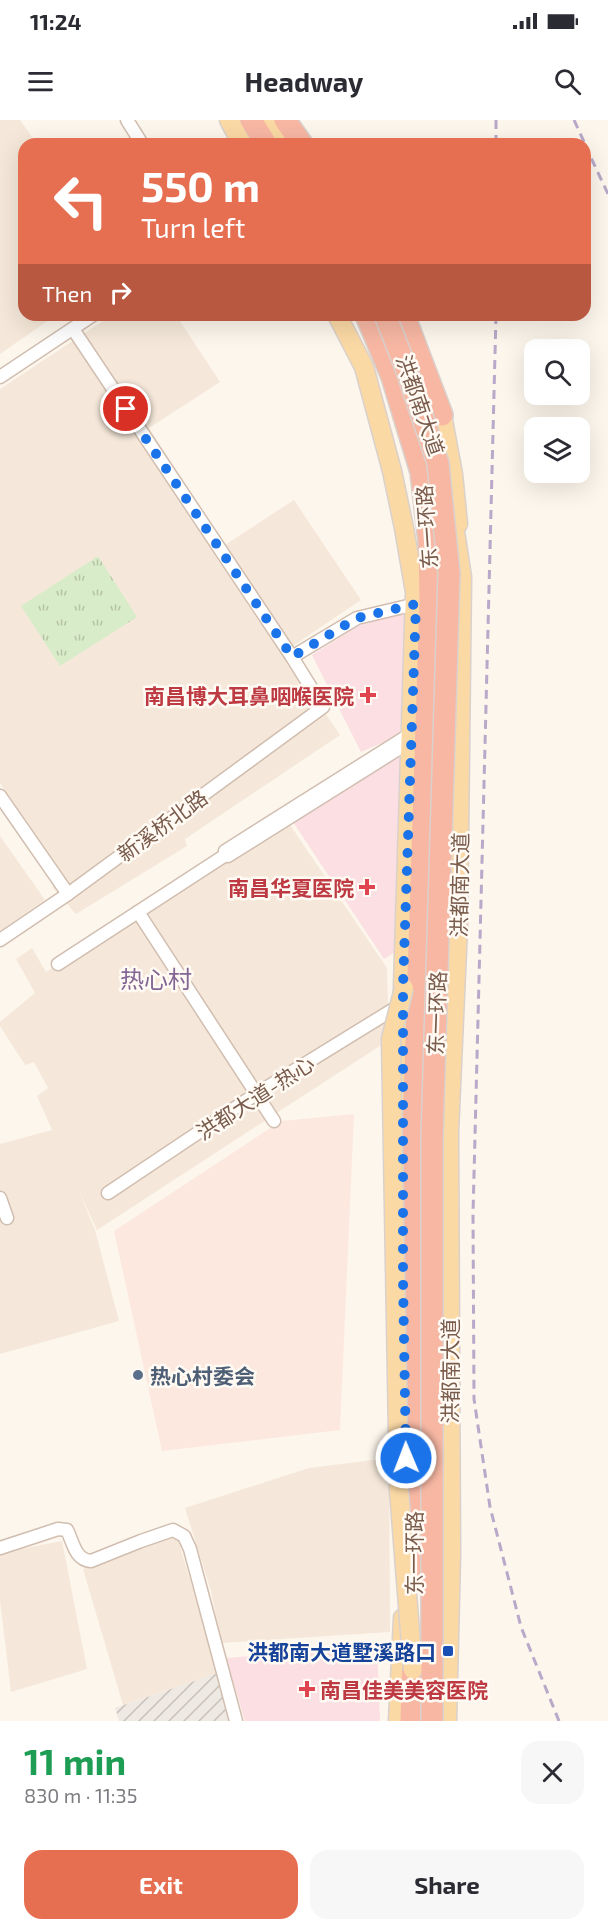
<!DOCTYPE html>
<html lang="en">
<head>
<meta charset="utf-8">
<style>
	body { margin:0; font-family:"Exo 2","Noto Sans SC",sans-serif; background:#f7f7f7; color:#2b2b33; height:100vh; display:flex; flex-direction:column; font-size:22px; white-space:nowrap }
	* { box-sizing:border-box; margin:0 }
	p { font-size:20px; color:#7c7c81 }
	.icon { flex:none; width:33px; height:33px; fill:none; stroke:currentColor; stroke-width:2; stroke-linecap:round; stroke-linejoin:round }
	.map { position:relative; height:1601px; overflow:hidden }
	.side { display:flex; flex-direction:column; background:#fff; flex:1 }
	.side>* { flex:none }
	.guide { position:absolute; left:18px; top:18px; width:573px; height:183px; border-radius:18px; box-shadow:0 6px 24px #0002; background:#e76f51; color:#fff; overflow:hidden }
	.fabs { position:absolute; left:524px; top:219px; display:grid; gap:12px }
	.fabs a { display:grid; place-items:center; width:66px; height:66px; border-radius:12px; background:#fff; box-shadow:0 6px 24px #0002; font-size:30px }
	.pin { position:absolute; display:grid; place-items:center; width:51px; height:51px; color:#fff; margin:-26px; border:3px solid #fff; border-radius:50%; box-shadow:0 2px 6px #0007 }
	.me { position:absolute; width:66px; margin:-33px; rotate:359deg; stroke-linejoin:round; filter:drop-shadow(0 0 4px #0008) }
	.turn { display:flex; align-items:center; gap:21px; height:126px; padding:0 24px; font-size:27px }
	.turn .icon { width:78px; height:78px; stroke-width:2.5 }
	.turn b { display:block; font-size:42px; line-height:51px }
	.then { display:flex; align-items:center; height:57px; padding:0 24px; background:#0003; gap:12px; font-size:22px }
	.round { display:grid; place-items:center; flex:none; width:63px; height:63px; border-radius:18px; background:#f7f7f7 }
	.head { display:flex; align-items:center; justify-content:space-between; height:102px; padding:0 24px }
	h1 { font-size:36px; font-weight:700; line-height:45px; color:#1e9e55 }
	.primary-button { display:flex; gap:12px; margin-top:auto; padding:12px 24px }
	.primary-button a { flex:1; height:69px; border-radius:18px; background:#e76f51; color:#fff; font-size:24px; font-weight:700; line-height:69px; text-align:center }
	.primary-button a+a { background:#f7f7f7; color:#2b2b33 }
	.status { display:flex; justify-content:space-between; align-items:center; height:42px; padding:0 30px; background:#fff; direction:ltr }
	.status svg { height:16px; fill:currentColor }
	header { display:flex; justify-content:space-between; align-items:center; height:78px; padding:0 24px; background:#fff; font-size:27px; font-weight:700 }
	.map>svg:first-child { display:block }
	.residential { fill:#f5e8da }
	.commercial { fill:#fde8e0 }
	.industrial { fill:url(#industrial-furrows) }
	.medical { fill:#fbdfe3 }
	.park { fill:url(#park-tufts) }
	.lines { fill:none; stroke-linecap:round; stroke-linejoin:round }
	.street-casing { stroke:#d1beb0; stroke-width:15 }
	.primary-casing { stroke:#dad1cd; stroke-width:21 }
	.highway-casing { stroke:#dad1cd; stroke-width:24 }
	.street { stroke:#fff; stroke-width:12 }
	.primary { stroke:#fbd9a5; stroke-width:18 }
	.highway { stroke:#f7b7a3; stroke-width:21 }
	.rail { stroke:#b9a8c9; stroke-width:3; stroke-dasharray:9 6; stroke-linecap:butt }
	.primary-bridge-casing { stroke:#dad1cd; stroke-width:21; stroke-linecap:butt }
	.highway-bridge-casing { stroke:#dad1cd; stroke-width:24; stroke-linecap:butt }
	.primary-bridge { stroke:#fbd9a5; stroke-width:18 }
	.highway-bridge { stroke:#f7b7a3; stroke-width:21 }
	.route { stroke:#1a73e8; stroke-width:10; stroke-dasharray:0 18 }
	.health-dot { fill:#e0444e; stroke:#fffaf3; stroke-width:2 }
	.service-dot { fill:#5c6f8a; stroke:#fffaf3; stroke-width:2 }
	.transit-dot { fill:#1a4fb4; stroke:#fffaf3; stroke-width:2 }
	.labels { text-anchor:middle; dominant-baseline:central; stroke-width:5; stroke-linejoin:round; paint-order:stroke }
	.street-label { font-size:21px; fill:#7a5c4d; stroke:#fffaf3 }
	.health-label { font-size:21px; font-weight:bold; fill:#be3a42; stroke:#fffaf3; text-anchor:end }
	.service-label { font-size:21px; font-weight:bold; fill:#4e5e75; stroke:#fffaf3; text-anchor:start }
	.transit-label { font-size:21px; font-weight:bold; fill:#164399; stroke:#fffaf3; text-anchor:end }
	.quarter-label { font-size:24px; fill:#846695; stroke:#fffaf3 }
</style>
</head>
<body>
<div class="status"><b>11:24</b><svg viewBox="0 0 49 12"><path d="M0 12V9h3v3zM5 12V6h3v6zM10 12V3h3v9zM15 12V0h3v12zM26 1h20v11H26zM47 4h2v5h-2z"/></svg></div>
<header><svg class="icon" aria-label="menu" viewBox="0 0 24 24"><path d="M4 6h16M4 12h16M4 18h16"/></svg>Headway<svg class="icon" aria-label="search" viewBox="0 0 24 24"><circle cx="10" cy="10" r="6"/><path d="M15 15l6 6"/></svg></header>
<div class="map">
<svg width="608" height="1601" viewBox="0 0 608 1601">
	<defs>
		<pattern id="industrial-furrows" width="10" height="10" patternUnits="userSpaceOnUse" patternTransform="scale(1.5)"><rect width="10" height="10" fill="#efe9e4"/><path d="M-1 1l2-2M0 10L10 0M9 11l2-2" fill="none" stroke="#c7c0bb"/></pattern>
		<pattern id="park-tufts" width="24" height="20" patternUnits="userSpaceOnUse" patternTransform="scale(1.5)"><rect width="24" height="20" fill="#d8ecc9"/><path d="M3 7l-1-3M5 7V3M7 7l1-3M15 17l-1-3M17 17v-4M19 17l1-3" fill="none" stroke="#b4c2a5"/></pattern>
	</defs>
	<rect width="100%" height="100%" fill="#fdf6ec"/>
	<!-- residential -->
	<g class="residential">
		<polygon points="0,0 20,0 37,24 24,24 24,195 56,195 0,234"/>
		<polygon points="112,195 176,195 220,262 149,308 225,425 294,380 361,480 284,532 340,615 185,719 187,726 76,794 52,767 64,759 0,663 0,269"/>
		<polygon points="284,696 387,848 389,920 97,1110 78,1069 95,1110 119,1201 0,1234 0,1024 52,1010 37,976 48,968 34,942 25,945 0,906 0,902 35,873 16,839 32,828 46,852"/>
		<polygon points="0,716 45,780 0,811"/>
		<polygon points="389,1338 390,1512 221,1523 211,1471 185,1388 309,1348"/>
		<polygon points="171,1418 178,1420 218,1553 123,1585 83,1449"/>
		<polygon points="62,1421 87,1549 11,1572 0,1480 0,1433"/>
	</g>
	<!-- commercial -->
	<polygon class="commercial" points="354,994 340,1310 162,1331 114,1111 281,1001"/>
	<!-- industrial -->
	<polygon class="industrial" points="218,1553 230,1601 119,1601 115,1588"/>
	<!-- medical -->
	<g class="medical">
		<polygon points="406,492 406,516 400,615 361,632 312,535 358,506"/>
		<polygon points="405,632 397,831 384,839 293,702"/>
		<polygon points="377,1527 380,1601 245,1601 226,1538"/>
	</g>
	<!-- park -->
	<polygon class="park" points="98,436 137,497 60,546 21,486"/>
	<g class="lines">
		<!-- street casing -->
		<g class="street-casing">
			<g id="street">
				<polyline points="127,0 142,24"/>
				<polyline points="0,257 93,195"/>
				<polyline points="292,537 357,498 416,484"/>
				<polyline points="411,621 228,736 225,731 412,613"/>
				<polyline points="0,676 68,774"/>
				<polyline points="138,792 274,1001"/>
				<polyline points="0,820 68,774 323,587 292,537 73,209"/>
				<polyline points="58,844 227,734"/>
				<polyline points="108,1073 256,974 402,884"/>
				<polyline points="0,1078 7,1098"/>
				<path d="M0 1428 58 1409 67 1410C73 1422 75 1440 91 1441L141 1421 173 1410 184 1416 190 1429 236 1601"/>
			</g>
		</g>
		<!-- primary casing -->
		<g class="primary-casing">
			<g id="primary">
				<polyline points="229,0 242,24"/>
				<polyline points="267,0 282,24"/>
				<polyline points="337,195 364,247 392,351 404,408 415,472 403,866 403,1011"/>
				<polyline points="442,295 453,354 458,404"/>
				<polyline points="398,1601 403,1498"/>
				<polyline points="447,1601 451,1435 449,1012 458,807 462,457 452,392"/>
			</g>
		</g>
		<!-- highway casing -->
		<g class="highway-casing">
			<g id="highway">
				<polyline points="251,0 266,24"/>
				<polyline points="285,0 302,24"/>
				<polyline points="366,195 392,257 421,352 429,421 430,481 411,1077 413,1459"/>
				<polyline points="404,195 442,295"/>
				<polyline points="411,1601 413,1532"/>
			</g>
		</g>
		<!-- street -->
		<use href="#street" class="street"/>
		<!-- primary -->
		<use href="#primary" class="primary"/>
		<!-- highway -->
		<use href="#highway" class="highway"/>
		<!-- rail -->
		<g class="rail">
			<polyline points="496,0 496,24"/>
			<polyline points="574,0 585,24"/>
			<polyline points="585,25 608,74"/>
			<polyline points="496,195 473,1094 474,1279 490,1387 521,1507 559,1601"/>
		</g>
		<!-- primary-bridge casing -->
		<g class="primary-bridge-casing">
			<polyline id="primary-bridge" points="404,868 391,919 399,1371 413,1550"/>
		</g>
		<!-- highway-bridge casing -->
		<g class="highway-bridge-casing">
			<polyline id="highway-bridge" points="385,195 406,248 438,343 449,453 432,1018 432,1601"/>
		</g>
		<!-- primary-bridge -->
		<use href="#primary-bridge" class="primary-bridge"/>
		<!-- highway-bridge -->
		<use href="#highway-bridge" class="highway-bridge"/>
	</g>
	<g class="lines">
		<!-- route -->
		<polyline class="route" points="126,289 292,537 357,498 416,484 403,866 403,1159 406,1338"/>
	</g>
	<!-- markers -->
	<g class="health-dot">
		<path d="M365 566h6v6h6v6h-6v6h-6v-6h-6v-6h6z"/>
		<path d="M364 758h6v6h6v6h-6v6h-6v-6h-6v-6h6z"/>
		<path d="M304 1560h6v6h6v6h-6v6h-6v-6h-6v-6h6z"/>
	</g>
	<circle class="service-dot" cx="138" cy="1255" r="6"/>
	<rect class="transit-dot" x="442" y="1525" width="12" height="12" rx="3"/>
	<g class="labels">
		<!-- street labels -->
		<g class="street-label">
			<text transform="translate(421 285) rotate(71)">洪都南大道</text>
			<text transform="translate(426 407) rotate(-94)">东一环路</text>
			<text transform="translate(162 705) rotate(-36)">新溪桥北路</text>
			<text transform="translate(459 765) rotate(-89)">洪都南大道</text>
			<text transform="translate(436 893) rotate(-88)">东一环路</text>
			<text transform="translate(255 977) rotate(-33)">洪都大道-热心</text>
			<text transform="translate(449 1251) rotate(-90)">洪都南大道</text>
			<text transform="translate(413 1433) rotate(-90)">东一环路</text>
		</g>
		<!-- health labels -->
		<g class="health-label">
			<text x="354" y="575">南昌博大耳鼻咽喉医院</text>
			<text x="354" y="767">南昌华夏医院</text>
			<text x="320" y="1569" text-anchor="start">南昌佳美美容医院</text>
		</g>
		<!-- service labels -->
		<g class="service-label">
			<text x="150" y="1255">热心村委会</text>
		</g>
		<!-- transit labels -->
		<g class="transit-label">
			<text x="436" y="1531">洪都南大道墅溪路口</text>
		</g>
		<!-- quarter labels -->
		<g class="quarter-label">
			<text x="156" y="858">热心村</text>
		</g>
	</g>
</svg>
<div class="fabs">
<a><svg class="icon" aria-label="search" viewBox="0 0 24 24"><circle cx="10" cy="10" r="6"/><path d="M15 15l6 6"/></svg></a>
<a><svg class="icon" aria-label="layers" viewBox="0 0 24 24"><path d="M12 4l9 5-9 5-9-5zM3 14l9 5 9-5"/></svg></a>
</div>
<div class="pin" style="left:126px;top:289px;background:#d93025"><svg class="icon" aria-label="arrive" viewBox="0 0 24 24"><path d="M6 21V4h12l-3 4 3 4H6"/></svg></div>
<svg class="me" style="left:406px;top:1338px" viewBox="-20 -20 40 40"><circle r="17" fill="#1a73e8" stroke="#fff" stroke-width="3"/><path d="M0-11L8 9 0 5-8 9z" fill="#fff"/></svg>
<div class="guide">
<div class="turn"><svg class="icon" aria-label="left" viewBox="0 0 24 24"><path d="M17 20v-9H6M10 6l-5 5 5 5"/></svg><div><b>550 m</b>Turn left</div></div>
<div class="then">Then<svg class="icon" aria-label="right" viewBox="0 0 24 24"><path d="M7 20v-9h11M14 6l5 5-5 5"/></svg></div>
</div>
</div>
<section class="side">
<div class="head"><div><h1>11 min</h1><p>830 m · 11:35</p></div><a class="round"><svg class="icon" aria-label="close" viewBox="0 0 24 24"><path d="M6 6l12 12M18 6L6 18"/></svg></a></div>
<div class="primary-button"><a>Exit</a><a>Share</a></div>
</section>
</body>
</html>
